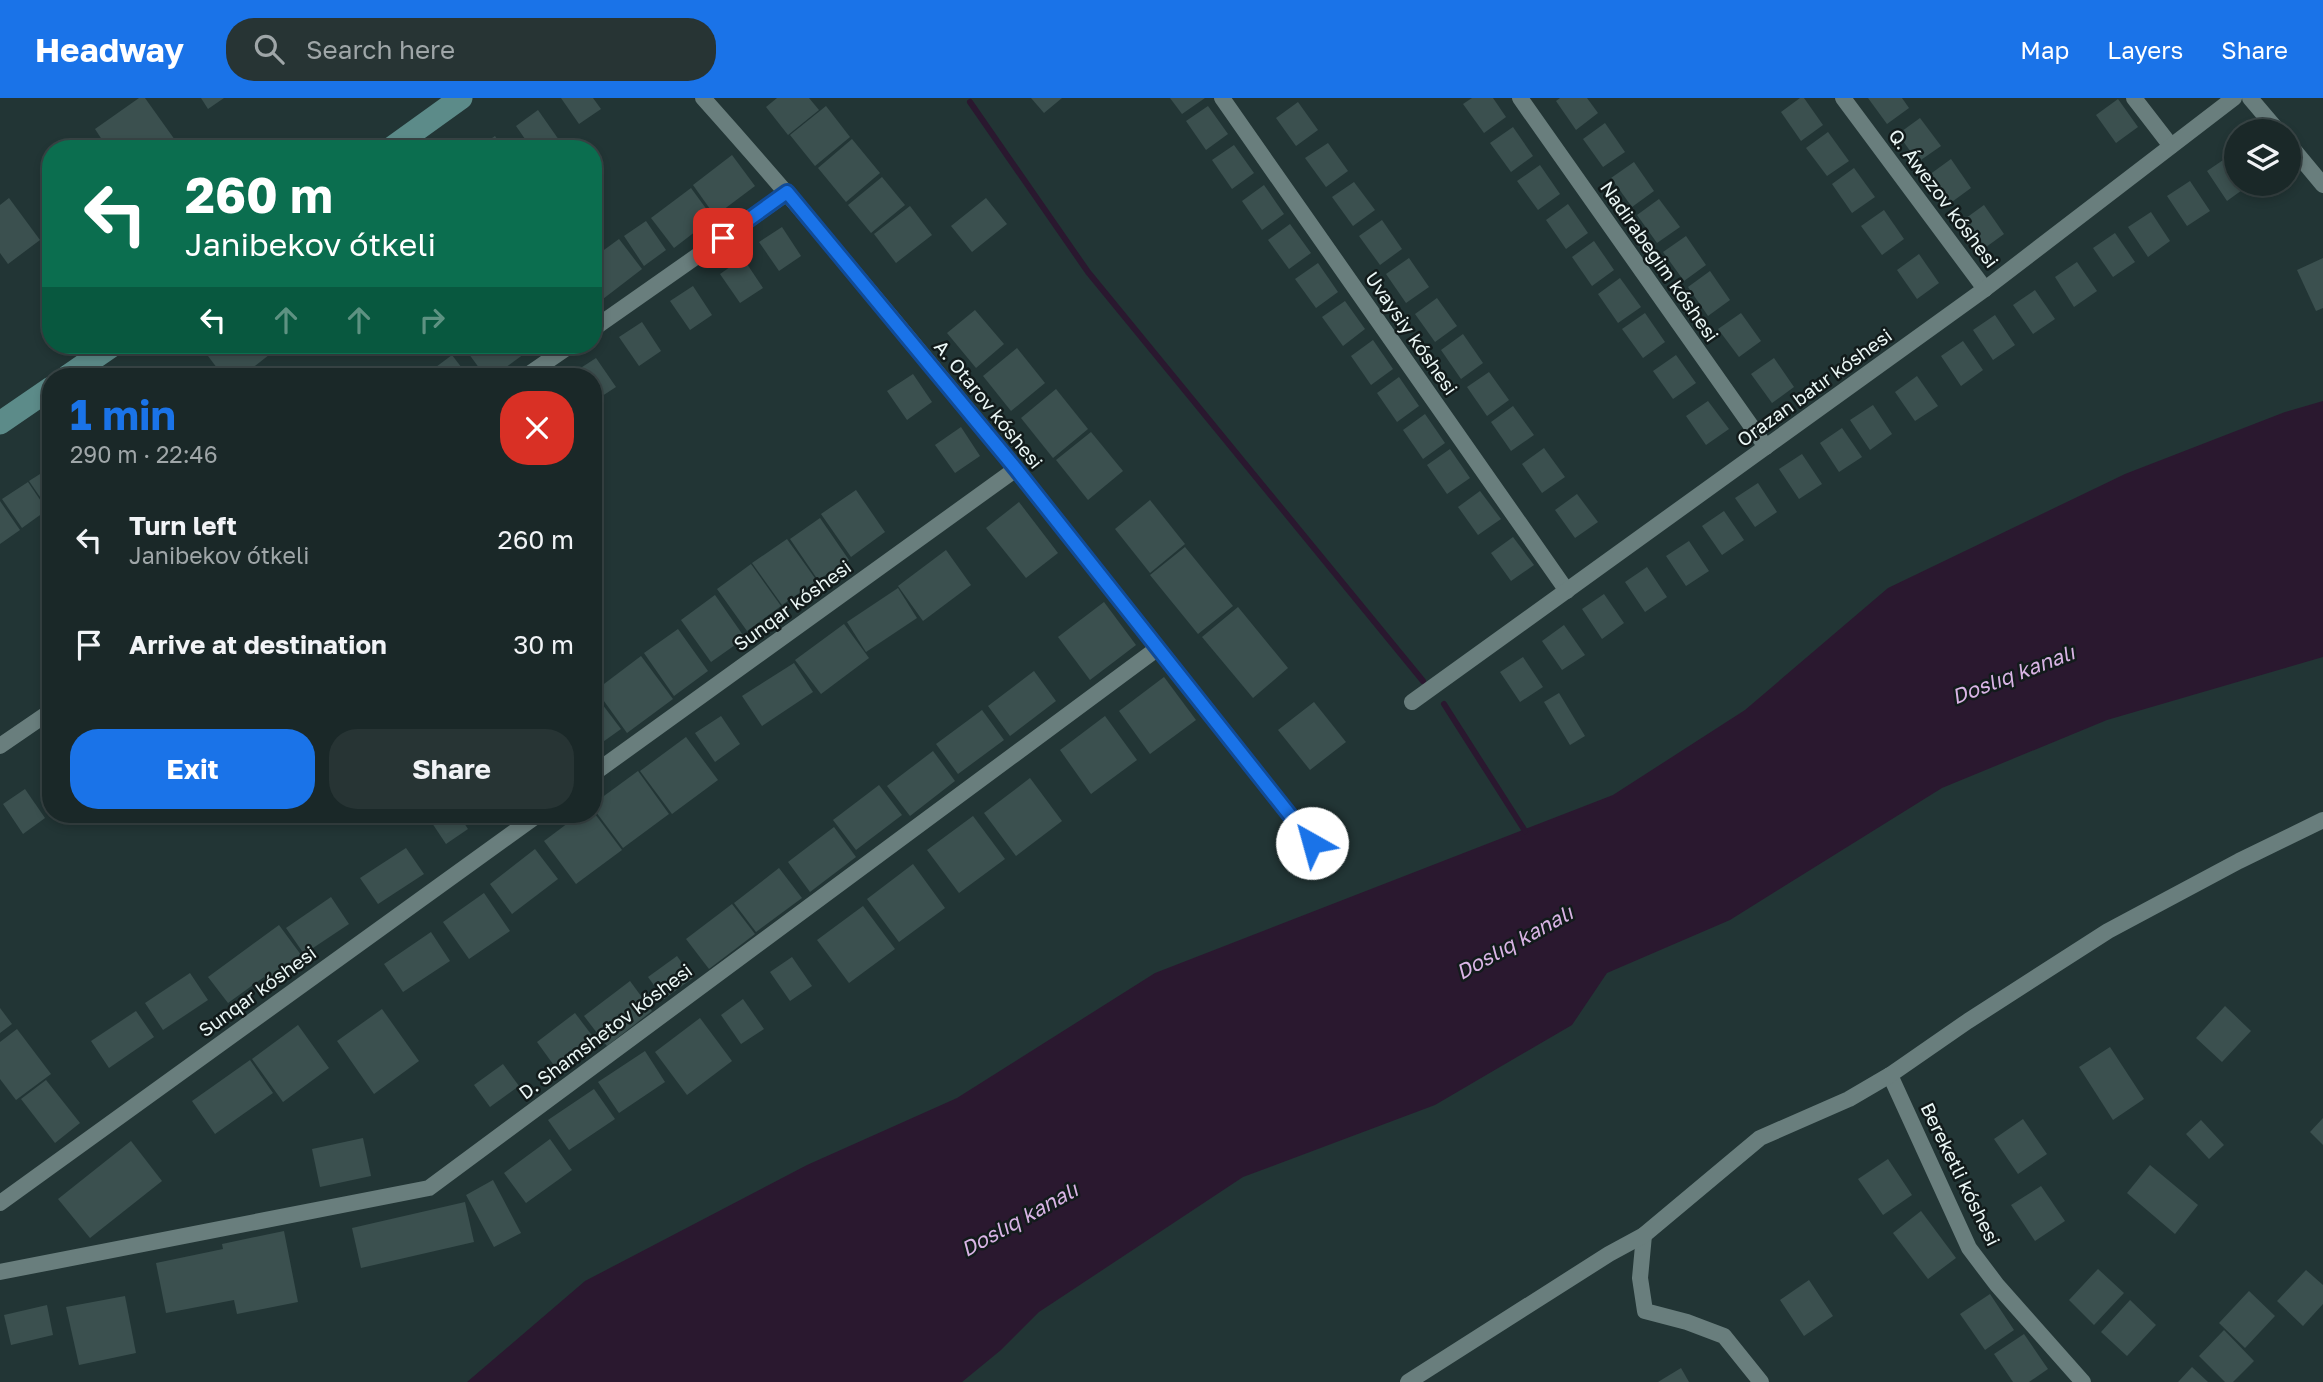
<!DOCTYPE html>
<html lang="en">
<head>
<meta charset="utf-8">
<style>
	body { margin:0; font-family:"Golos Text",sans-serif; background:#273434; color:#f1f3f6; height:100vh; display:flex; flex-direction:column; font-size:26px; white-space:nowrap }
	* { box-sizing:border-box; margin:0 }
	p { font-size:23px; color:#9fa6a8 }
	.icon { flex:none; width:38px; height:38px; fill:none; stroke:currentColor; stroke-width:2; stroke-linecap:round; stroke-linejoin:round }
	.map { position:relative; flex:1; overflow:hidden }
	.details { position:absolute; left:42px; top:270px; width:560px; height:455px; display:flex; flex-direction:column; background:#1a2828; border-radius:28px; box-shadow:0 4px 10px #0003,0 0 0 2px #384445 }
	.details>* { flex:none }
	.hud { position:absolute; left:42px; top:42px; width:560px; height:214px; border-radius:28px; box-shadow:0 4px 10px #0003,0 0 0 2px #384445; background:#0b6e4f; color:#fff; overflow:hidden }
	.fabs { position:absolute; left:2224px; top:21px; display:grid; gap:14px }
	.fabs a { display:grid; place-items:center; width:77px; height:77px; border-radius:50%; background:#1a2828; box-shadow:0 4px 10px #0003,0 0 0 2px #384445; font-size:35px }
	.pin { position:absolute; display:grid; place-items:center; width:60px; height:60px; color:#fff; margin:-30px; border-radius:14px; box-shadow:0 4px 10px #0006 }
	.me { position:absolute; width:77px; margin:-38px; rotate:322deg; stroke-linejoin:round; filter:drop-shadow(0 0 5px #0008) }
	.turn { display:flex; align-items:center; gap:24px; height:147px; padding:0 28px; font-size:32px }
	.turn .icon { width:91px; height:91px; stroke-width:2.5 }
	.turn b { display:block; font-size:49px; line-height:60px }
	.lanes { display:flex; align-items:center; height:66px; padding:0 28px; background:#0003; justify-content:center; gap:35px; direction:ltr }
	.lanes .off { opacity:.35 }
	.round { display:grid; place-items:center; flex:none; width:74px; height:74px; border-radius:28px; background:#273434 }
	.head { display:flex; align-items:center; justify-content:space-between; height:119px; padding:0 28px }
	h1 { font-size:42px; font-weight:700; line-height:52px; color:#1a73e8 }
	.action { display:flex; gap:14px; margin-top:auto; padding:14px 28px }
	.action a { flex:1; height:80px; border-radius:28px; background:#1a73e8; color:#fff; font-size:28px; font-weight:700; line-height:80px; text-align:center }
	.action a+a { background:#273434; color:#f1f3f6 }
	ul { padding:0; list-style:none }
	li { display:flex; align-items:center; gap:21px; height:105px; padding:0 28px }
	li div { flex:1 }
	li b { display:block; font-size:26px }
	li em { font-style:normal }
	header { display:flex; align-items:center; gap:42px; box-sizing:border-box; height:98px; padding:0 35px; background:#1a73e8; color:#fff }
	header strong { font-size:33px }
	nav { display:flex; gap:38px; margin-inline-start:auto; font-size:24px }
	.search { width:490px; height:63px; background:#273434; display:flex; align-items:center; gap:18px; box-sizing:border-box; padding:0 24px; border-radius:28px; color:#9fa6a8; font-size:26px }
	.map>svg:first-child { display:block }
	.water { fill:#2a182f }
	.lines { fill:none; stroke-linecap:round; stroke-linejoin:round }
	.stream { stroke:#2a182f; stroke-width:6 }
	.building { fill:#3b504f }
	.street { stroke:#697e7d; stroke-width:16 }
	.secondary { stroke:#5c8b89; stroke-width:23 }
	.route-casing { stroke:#114b97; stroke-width:18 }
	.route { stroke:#1a73e8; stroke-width:12 }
	.labels { text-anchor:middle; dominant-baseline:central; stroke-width:5; stroke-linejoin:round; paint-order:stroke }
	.street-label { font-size:19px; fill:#ebf7f6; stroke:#121b1b }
	.water-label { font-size:21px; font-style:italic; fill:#d9b4e5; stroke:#121b1b }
</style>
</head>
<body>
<header>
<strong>Headway</strong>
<div class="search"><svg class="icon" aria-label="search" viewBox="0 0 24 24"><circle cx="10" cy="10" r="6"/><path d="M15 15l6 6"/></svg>Search here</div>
<nav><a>Map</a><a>Layers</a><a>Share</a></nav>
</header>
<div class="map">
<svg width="2323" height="1284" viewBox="0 0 2323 1284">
	<rect width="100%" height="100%" fill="#223535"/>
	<!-- water -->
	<polygon class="water" points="2323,303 2323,559 2107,622 1942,690 1730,822 1607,875 1572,927 1435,1007 1243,1079 1039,1214 1001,1252 962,1284 467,1284 585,1183 807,1067 957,1000 1155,875 1613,697 1745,612 1888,490 2125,376 2285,314"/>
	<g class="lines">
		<!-- stream -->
		<g class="stream">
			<polyline points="970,4 1088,174 1423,583"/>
			<polyline points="1444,606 1525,733"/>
		</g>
	</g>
	<!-- building -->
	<g class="building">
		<polygon points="139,0 145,0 175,42 164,51 108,51 95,31"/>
		<polygon points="201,0 224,0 208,11"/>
		<polygon points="561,0 593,0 601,11 579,26"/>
		<polygon points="777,0 809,0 819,12 788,37 766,9"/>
		<polygon points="1031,0 1062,0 1044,15"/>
		<polygon points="1170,0 1205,0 1182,16"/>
		<polygon points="1472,0 1493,0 1506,19 1484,35 1463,6"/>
		<polygon points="1560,0 1587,0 1598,15 1576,32 1556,3"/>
		<polygon points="1800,0 1804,0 1823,27 1801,43 1781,14"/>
		<polygon points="1868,0 1902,0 1909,10 1887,26"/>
		<polygon points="2118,1 2138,29 2116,45 2096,17"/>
		<polygon points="1298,4 1318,32 1296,48 1276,20"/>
		<polygon points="826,8 850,39 815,68 790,37"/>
		<polygon points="1208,8 1228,36 1206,52 1186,23"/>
		<polygon points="538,12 559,42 545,51 532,51 516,28"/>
		<polygon points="1920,20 1941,48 1918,64 1898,36"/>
		<polygon points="1605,25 1625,54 1603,69 1583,41"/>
		<polygon points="1513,29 1533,58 1511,74 1490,45"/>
		<polygon points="1828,34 1849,63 1827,78 1806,50"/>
		<polygon points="495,38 504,51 476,51"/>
		<polygon points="852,41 880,75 846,104 818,70"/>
		<polygon points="1328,45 1348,73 1326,89 1305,60"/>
		<polygon points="1234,47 1254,75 1232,91 1212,62"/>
		<polygon points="732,57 755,88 715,118 693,87"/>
		<polygon points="2229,58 2236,69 2236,86 2249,87 2227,103 2207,73"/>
		<polygon points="1951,61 1971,90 1949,106 1929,77"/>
		<polygon points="1634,64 1654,93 1632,109 1611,80"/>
		<polygon points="1540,67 1560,96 1538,112 1517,83"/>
		<polygon points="1854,70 1875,99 1852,115 1832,86"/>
		<polygon points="882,79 905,107 871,135 848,107"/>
		<polygon points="2190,83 2210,113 2187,128 2167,98"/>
		<polygon points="1354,84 1375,112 1353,128 1332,99"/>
		<polygon points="1264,87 1284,116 1262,132 1242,103"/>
		<polygon points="691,90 713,120 674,150 651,120"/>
		<polygon points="9,100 40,142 8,166 0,155 0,107"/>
		<polygon points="986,100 1007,126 972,154 951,128"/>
		<polygon points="1659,101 1680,129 1657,145 1637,117"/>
		<polygon points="1568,106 1588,135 1566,151 1546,122"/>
		<polygon points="1984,107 2004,136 1982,152 1962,123"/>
		<polygon points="910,108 932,137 896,165 874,136"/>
		<polygon points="1884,112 1904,141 1882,157 1861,128"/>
		<polygon points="2151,114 2170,143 2148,159 2128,129"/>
		<polygon points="1382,122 1402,151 1380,167 1359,138"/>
		<polygon points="646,123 666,152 644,168 624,138"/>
		<polygon points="1290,126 1311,155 1289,171 1268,142"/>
		<polygon points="782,129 801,158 779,173 759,144"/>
		<polygon points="2115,135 2135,164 2113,179 2093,150"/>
		<polygon points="1686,138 1706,167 1684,183 1663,154"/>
		<polygon points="619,141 642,171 603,201 593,188 593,160"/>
		<polygon points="1594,143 1614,172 1592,188 1572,159"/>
		<polygon points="1919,156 1939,185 1917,201 1897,172"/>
		<polygon points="743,160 763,190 740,205 720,176"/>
		<polygon points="1409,160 1429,189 1406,205 1386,176"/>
		<polygon points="2323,160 2323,210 2316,213 2297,172"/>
		<polygon points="2077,164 2097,193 2074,209 2055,179"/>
		<polygon points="1318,165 1338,194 1316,210 1295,181"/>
		<polygon points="1710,173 1730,202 1708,218 1688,189"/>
		<polygon points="1620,180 1641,209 1618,225 1598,196"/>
		<polygon points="693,188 712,217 690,232 670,203"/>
		<polygon points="2035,192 2055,221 2033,236 2013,207"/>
		<polygon points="1437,200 1457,228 1435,244 1415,216"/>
		<polygon points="1345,203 1365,231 1343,248 1322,219"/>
		<polygon points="975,212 1004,246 976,270 947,235"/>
		<polygon points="1645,215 1665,244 1643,260 1622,231"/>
		<polygon points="1741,215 1761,243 1739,259 1718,231"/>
		<polygon points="1995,217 2015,247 1993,262 1973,232"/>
		<polygon points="642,224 661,253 639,268 619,239"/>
		<polygon points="1463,236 1483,265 1461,281 1441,252"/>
		<polygon points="1373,242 1393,271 1371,287 1351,258"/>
		<polygon points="1963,243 1983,272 1961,288 1941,258"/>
		<polygon points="222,247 269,247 274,253 242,278 223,278 208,258"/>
		<polygon points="473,247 524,247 528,253 494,278 485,278 466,252"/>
		<polygon points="1017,250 1045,285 1011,313 983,278"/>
		<polygon points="452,257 468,278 424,278"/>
		<polygon points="1676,257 1696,285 1673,301 1653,273"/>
		<polygon points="596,260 616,289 593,304 593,278 576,278 573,275"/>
		<polygon points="1774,260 1794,289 1772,305 1751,276"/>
		<polygon points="1489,274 1509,302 1487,318 1467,289"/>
		<polygon points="913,276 932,304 907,322 887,293"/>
		<polygon points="1917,278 1938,308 1915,323 1895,294"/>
		<polygon points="1399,279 1419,308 1397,324 1377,295"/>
		<polygon points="1056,291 1088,331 1053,360 1021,320"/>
		<polygon points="1708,303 1729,331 1706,347 1686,318"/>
		<polygon points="1873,307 1892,336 1870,352 1850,322"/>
		<polygon points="1513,308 1534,337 1511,353 1491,324"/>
		<polygon points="1425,316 1445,345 1423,361 1403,332"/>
		<polygon points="961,329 980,358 955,375 935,347"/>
		<polygon points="1842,330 1862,359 1839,374 1820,345"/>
		<polygon points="1091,334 1123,373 1088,402 1056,362"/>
		<polygon points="1544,350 1565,379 1542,395 1522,366"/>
		<polygon points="1450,351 1470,380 1447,396 1427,367"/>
		<polygon points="1802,356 1822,386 1799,401 1779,371"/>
		<polygon points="51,369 51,410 49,412 29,383"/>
		<polygon points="28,384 47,412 22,430 2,401"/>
		<polygon points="1758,385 1777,414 1755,429 1735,400"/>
		<polygon points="856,392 885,434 851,459 821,416"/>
		<polygon points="1480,393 1501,421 1478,437 1458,409"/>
		<polygon points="1577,396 1598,424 1575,440 1555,412"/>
		<polygon points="1150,402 1185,446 1150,475 1115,431"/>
		<polygon points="0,403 20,432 0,446"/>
		<polygon points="1019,404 1058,455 1026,480 986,430"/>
		<polygon points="1724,413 1744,442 1722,457 1702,428"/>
		<polygon points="820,420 849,462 818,482 790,441"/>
		<polygon points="1513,439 1534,467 1511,483 1491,455"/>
		<polygon points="787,441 817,483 782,507 752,465"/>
		<polygon points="1689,443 1709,473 1686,488 1666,458"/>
		<polygon points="1185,449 1233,508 1198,536 1150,477"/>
		<polygon points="946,452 971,487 923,523 898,488"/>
		<polygon points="751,466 781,508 747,533 717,491"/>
		<polygon points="1647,469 1667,499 1645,514 1625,484"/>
		<polygon points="898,490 917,520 866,554 847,524"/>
		<polygon points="1604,496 1624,525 1602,541 1582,511"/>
		<polygon points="715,497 745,540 711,564 681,522"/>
		<polygon points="1104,504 1136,547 1090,582 1058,539"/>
		<polygon points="1238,509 1288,570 1253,600 1202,539"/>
		<polygon points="844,526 869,560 821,596 795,562"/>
		<polygon points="1564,527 1585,557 1562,572 1542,543"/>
		<polygon points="678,531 708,573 674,598 644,555"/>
		<polygon points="641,558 673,601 627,635 596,592"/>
		<polygon points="1523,559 1543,589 1520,604 1500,574"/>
		<polygon points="794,565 813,594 762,628 742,598"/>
		<polygon points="1034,573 1056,603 1010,638 988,608"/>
		<polygon points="1164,579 1196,622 1150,656 1119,613"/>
		<polygon points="593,594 621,631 593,651"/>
		<polygon points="1559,595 1585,638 1570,647 1544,604"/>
		<polygon points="1314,604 1346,644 1310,672 1278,632"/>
		<polygon points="982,612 1004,642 958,676 936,646"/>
		<polygon points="721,618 740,646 715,664 695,635"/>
		<polygon points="1105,618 1137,662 1091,696 1060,652"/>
		<polygon points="686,639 718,682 672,716 640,673"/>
		<polygon points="933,653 955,683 910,718 887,688"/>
		<polygon points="638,673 669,716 623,750 593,710 593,706"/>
		<polygon points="1030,680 1062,723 1016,758 984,715"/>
		<polygon points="879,687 902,717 856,752 833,722"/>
		<polygon points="25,691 45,720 23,736 3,706"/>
		<polygon points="426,716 458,716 468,731 446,746"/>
		<polygon points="580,716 595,716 622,752 576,786 544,743"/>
		<polygon points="973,718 1005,761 959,795 927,752"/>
		<polygon points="834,729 856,759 810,794 788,764"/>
		<polygon points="406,750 424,776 378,806 360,780"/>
		<polygon points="535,751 558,781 512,816 490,786"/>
		<polygon points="913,766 945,810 899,844 867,801"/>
		<polygon points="779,770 802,800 756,834 734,805"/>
		<polygon points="484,795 510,833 469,861 443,824"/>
		<polygon points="331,799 349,826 304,856 286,830"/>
		<polygon points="732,806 755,836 709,871 686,841"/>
		<polygon points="863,808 895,851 849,885 817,842"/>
		<polygon points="279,827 307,865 273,891 264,879 228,905 208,879"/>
		<polygon points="431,834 450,863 403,894 384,866"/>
		<polygon points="677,858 693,880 664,901 648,879"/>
		<polygon points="792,859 812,888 790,903 770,874"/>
		<polygon points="190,875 208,902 163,932 145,905"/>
		<polygon points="630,883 652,913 607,948 584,918"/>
		<polygon points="743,901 764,931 741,946 721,917"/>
		<polygon points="2225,908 2251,933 2222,964 2196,940"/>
		<polygon points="0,910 12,926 0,935"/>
		<polygon points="382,911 419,963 374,996 337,943"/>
		<polygon points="136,913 154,939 109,970 91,943"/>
		<polygon points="575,915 597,944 558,973 537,944"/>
		<polygon points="700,920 732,963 687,997 655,954"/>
		<polygon points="298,927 329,970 283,1004 252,961"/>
		<polygon points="17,931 51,976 16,1002 0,981 0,944"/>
		<polygon points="2110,949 2144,1001 2113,1022 2079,969"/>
		<polygon points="645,953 665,984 619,1015 598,984"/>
		<polygon points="250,962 273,995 215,1036 192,1003"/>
		<polygon points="503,966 519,988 490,1009 474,987"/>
		<polygon points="46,982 80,1025 55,1045 21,1001"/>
		<polygon points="594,991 615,1021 569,1052 548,1022"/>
		<polygon points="2323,1020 2323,1047 2310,1034"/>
		<polygon points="2023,1021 2047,1056 2018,1076 1994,1041"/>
		<polygon points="2201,1022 2224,1047 2209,1061 2186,1036"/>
		<polygon points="363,1040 371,1078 320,1089 312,1051"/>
		<polygon points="550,1041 572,1072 526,1105 504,1075"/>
		<polygon points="131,1043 162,1083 90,1140 58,1101"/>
		<polygon points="1888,1061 1912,1097 1883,1117 1858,1081"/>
		<polygon points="2150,1067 2198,1107 2175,1136 2127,1095"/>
		<polygon points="493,1082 521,1135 494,1149 466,1097"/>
		<polygon points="2041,1088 2065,1123 2035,1143 2011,1107"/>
		<polygon points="465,1104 474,1144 361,1170 352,1130"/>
		<polygon points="1921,1113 1956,1160 1928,1181 1893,1135"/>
		<polygon points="284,1133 298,1204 237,1216 234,1202 166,1215 156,1165 223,1151 222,1146"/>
		<polygon points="2098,1171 2124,1195 2094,1227 2069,1202"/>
		<polygon points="2306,1172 2323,1187 2323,1206 2303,1228 2277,1203"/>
		<polygon points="1809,1182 1833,1218 1804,1238 1780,1202"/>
		<polygon points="2249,1193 2275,1218 2245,1250 2219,1225"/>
		<polygon points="1990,1196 2014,1232 1985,1252 1960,1216"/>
		<polygon points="125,1198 136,1255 79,1267 66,1209"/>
		<polygon points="2130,1202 2156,1227 2127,1258 2101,1234"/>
		<polygon points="47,1207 53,1237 11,1247 4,1217"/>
		<polygon points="2224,1232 2254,1263 2233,1284 2225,1284 2199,1258"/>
		<polygon points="2024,1236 2048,1271 2029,1284 2013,1284 1994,1256"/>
		<polygon points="2192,1269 2208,1284 2178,1284"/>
		<polygon points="1681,1270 1689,1284 1658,1284"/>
	</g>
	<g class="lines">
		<!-- street -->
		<g class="street">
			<path d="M703 0C917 239 1113 494 1312 745"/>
			<polyline points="1222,0 1567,493"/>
			<polyline points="1520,0 1766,349"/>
			<polyline points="1843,0 1985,191"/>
			<polyline points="2134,0 2171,48"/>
			<polyline points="2250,0 2278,33"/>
			<polyline points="2289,46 2323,87"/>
			<polyline points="593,231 787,95"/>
			<polyline points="526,278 571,247"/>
			<polyline points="1412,604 1985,191 2234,0"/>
			<polyline points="0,648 51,613"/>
			<polyline points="593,676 1016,371"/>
			<polyline points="1890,977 1969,1150 1997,1187 2083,1284"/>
			<polyline points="0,1105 539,716"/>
			<polyline points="1644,1137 1640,1180 1645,1213 1687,1224 1724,1238 1761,1284"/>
			<polyline points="0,1174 429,1090 1158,550"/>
			<polyline points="1408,1284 1609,1156 1644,1137 1760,1040 1849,1001 1890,977 1968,923 2108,833 2239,763 2323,722"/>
		</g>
		<!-- secondary -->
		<g class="secondary">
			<polyline points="390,51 461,0"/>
			<polyline points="68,278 113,247"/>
			<polyline points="0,325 51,290"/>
		</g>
	</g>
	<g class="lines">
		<!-- route casing -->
		<g class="route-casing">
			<polyline id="route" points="723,140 787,94 1016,371 1312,745"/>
		</g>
		<!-- route -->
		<use href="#route" class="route"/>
	</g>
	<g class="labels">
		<!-- street labels -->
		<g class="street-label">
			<text transform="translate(1944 100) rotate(53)">Q. Áwezov kóshesi</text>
			<text transform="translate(1660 163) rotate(55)">Nadirabegim kóshesi</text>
			<text transform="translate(1412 235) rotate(55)">Uvaysiy kóshesi</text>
			<text transform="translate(1814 289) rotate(-36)">Orazan batır kóshesi</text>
			<text transform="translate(989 306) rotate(51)">A. Otarov kóshesi</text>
			<text transform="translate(792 507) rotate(-36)">Sunqar kóshesi</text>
			<text transform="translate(257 893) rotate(-36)">Sunqar kóshesi</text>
			<text transform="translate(605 933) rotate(-37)">D. Shamshetov kóshesi</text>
			<text transform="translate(1961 1076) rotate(64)">Bereketli kóshesi</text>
		</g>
		<!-- water labels -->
		<g class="water-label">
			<text transform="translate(2013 576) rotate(-21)">Doslıq kanalı</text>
			<text transform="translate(1514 844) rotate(-29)">Doslıq kanalı</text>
			<text transform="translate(1019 1121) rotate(-29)">Doslıq kanalı</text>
		</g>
	</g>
</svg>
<div class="fabs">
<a><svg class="icon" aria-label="layers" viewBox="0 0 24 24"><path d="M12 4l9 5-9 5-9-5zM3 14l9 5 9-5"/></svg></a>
</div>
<div class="pin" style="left:723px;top:140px;background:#d93025"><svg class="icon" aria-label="arrive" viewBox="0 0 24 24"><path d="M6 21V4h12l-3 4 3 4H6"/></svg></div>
<svg class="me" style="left:1312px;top:745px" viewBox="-20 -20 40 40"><circle r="19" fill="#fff"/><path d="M0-13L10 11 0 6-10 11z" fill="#1a73e8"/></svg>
<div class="hud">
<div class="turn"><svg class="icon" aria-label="left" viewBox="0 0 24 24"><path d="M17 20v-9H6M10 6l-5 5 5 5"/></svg><div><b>260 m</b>Janibekov ótkeli</div></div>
<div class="lanes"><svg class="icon" aria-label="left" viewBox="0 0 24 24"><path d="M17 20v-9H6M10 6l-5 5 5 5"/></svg><svg class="icon off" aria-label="ahead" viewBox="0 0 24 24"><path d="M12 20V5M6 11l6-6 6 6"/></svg><svg class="icon off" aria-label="ahead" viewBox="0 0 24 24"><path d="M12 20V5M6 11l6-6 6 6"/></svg><svg class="icon off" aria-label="right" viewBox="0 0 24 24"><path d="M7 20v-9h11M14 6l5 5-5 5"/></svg></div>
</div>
<section class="details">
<div class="head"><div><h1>1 min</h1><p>290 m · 22:46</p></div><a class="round" style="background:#d93025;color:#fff"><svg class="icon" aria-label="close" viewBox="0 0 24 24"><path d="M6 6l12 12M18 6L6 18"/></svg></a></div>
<ul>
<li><svg class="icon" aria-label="left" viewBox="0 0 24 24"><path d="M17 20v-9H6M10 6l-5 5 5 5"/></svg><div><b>Turn left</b><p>Janibekov ótkeli</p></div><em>260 m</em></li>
<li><svg class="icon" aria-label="arrive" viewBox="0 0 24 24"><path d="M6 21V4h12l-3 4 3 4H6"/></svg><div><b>Arrive at destination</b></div><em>30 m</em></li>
</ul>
<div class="action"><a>Exit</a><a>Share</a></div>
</section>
</div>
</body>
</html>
